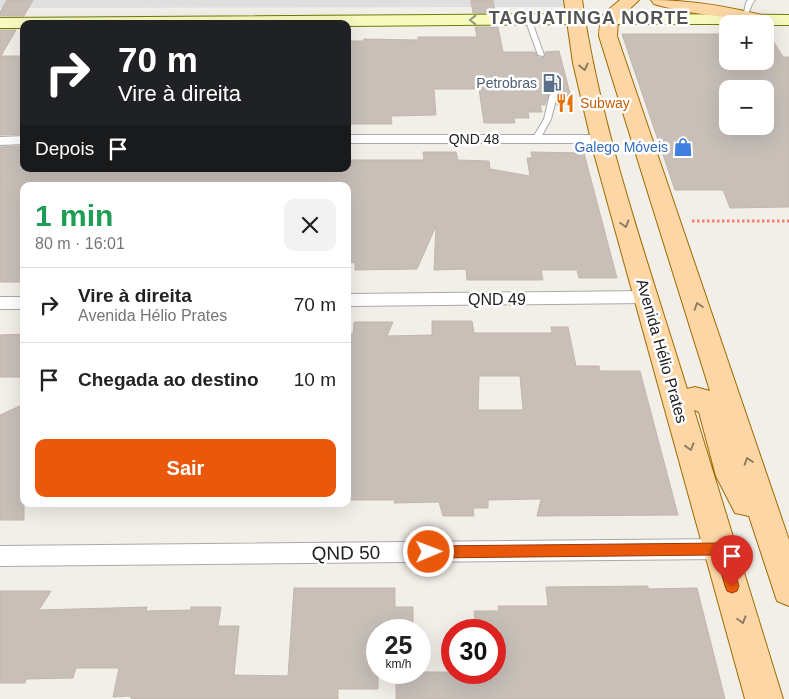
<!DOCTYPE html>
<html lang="pt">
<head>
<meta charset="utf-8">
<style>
	body { margin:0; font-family:Helvetica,sans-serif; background:#f2f2f2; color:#222; height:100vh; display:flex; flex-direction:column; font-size:19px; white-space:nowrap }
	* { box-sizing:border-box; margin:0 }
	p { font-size:16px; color:#767676 }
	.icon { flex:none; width:28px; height:28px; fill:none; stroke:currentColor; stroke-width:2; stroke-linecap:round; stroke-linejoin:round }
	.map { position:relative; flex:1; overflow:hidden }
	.sheet { position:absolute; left:20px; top:182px; width:331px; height:325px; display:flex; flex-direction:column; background:#fff; border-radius:10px; box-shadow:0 5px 20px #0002 }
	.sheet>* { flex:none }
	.top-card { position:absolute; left:20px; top:20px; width:331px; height:152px; border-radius:10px; box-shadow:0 5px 20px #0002; background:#202124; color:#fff; overflow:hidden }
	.controls { position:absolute; left:719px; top:15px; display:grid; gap:10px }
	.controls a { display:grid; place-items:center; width:55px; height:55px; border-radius:10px; background:#fff; box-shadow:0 5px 20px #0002; font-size:25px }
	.speed { position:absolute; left:366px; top:619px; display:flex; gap:10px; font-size:25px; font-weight:700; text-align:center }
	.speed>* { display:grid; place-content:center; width:65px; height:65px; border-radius:50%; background:#fff; box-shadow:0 5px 20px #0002; line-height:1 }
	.speed small { font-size:12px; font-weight:400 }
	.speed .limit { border:8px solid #d22; background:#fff; color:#111 }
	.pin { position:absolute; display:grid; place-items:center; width:42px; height:42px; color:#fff; margin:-51px -21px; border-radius:50% 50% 50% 0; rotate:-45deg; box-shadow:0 0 5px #0007 }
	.pin .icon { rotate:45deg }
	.me { position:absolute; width:55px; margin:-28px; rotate:89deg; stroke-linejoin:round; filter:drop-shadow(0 0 4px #0008) }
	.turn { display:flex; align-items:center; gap:18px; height:105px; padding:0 15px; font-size:22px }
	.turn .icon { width:65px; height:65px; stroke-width:2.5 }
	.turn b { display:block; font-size:35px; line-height:42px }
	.then { display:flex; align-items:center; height:48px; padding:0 15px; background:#0003; gap:10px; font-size:19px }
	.round { display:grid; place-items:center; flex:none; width:52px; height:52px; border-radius:10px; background:#f2f2f2 }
	.overview { display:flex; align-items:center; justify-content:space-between; height:85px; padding:0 15px }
	h1 { font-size:30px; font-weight:600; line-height:38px; color:#1e9e55 }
	.action { display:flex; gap:10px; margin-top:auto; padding:10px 15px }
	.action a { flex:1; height:58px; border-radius:10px; background:#ea580c; color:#fff; font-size:20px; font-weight:600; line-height:58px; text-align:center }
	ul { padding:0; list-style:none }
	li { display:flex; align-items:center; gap:15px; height:75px; padding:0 15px; border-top:1px solid #e0e0e0 }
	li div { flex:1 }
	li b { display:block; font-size:19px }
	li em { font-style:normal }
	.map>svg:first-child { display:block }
	.residential { fill:#e0dfdf }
	.building { fill:#c7bfb8; stroke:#c4b6ab; fill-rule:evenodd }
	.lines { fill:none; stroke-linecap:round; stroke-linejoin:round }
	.lane-casing { stroke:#a9a9a9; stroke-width:2 }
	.street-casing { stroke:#a9a9a9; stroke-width:2 }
	.secondary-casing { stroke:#707d05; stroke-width:2 }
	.primary-casing { stroke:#a06b00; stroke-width:2 }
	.path { stroke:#fa8072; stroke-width:3; stroke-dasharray:2.5 2.5; stroke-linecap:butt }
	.lane { fill:#fff; fill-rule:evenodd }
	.street { fill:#fff; fill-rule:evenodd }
	.secondary { fill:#f7fabf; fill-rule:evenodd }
	.primary { fill:#fcd6a4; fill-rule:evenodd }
	.oneway { stroke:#979978 }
	.oneway2 { stroke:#8f7c63 }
	.route { fill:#ea580c; stroke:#983908 }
	.labels { text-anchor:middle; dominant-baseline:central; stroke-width:5; stroke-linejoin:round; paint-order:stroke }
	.far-service-label { font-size:14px; fill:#4e5e75; stroke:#fff; text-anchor:end }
	.far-food-label { font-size:14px; fill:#c56008; stroke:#fff; text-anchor:start }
	.far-street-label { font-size:14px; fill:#222; stroke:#fff }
	.far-shop-label { font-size:14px; fill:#366cbe; stroke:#fff; text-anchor:end }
	.street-label { font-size:16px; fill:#222; stroke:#fff }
	.far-district-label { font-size:18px; font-weight:bold; letter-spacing:1px; fill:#555; stroke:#fff }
	.near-street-label { font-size:19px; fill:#222; stroke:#fff }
</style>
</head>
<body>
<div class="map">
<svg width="789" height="699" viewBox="0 0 789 699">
	<rect width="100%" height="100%" fill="#f2efe9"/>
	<!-- residential -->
	<polygon class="residential" points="0,0 565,0 567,7 0,8"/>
	<!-- building -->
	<g class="building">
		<polygon points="7,0 33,0 24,16 0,16 0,12"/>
		<polygon points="471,0 493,0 495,13 473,13"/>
		<polygon points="475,27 498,27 503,52 535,52 538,57 543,58 545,56 545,52 559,51 573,105 557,105 558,93 550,92 545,105 540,105 542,112 528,112 529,118 514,118 515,123 484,123 479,89 434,89 436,115 391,116 392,124 348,124 348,41 363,41 364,39 418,40 418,37 477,37"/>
		<path d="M765 28 783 57H789V207L730 208 723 190H675L622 34H728V61H765ZM728 89H765V126H728Z"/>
		<polygon points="0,30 16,30 1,56 24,56 24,134 0,135"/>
		<polygon points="24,146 24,169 348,169 348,160 424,160 423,152 456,152 458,160 489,161 490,169 530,176 527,158 532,158 531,152 584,153 617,278 579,278 577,270 541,270 543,280 467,280 466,269 434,270 436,226 417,269 355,270 355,263 348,262 348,186 24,186 24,282 0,282 0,147"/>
		<path d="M432 321H472L474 333H552L551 327H568L576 366H599L600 371H640L678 515 537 516 541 499 488 500V508H473L474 516H443L439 502 394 503 395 500H348V447L350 412H348V334H353L354 322H393L387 336 432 335ZM479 376H520L523 410H478Z"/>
		<polygon points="24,334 24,377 0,377 0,335"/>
		<polygon points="24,404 24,520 0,520 0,415"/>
		<polygon points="648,586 648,589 697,588 725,699 396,699 396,672 495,672 495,630 476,630 474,611 499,611 498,606 548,606 546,587"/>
		<polygon points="294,588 395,588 395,607 413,607 413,630 378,630 378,689 338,689 338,699 131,699 131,696 113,697 119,668 76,668 73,678 26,679 25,683 0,683 0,591 51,591 39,610 147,607 146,611 191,610 191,607 221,607 218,626 239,626 234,675 288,676"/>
	</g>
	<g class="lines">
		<!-- lane casing -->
		<g class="lane-casing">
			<g id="lane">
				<polygon points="748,0 755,0 752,4 747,17 743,17 746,3"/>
				<polygon points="528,17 531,19 544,55 543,56 538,55 525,19"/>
				<polygon points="550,94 556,94 557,96 551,119 539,141 533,141 532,139 544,119"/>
			</g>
		</g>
		<!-- street casing -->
		<g class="street-casing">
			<g id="street">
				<polygon points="348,135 601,135 606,136 608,139 606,142 601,143 348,143"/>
				<polygon points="24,136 24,144 0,145 0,137"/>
				<polygon points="646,291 652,293 655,297 652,301 646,303 348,306 348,294"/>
				<rect x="0" y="297" width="24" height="12"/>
				<polygon points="721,539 729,542 732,549 729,556 721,559 0,566 0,546"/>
			</g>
		</g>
		<!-- secondary casing -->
		<g class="secondary-casing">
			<g id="secondary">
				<polygon points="575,14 581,15 584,19 581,23 575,24 348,26 348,24 24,24 24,28 0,28 0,18"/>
				<polygon points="609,14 789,15 789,25 765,25 765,24 609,24 603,23 600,19 603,15"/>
			</g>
		</g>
		<!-- primary casing -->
		<g class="primary-casing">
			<g id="primary">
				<path d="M564 0H582C601 131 648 262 687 389L695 387 710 391 599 36C600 14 603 14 620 0H639L618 20 617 36 789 540V606L777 601 749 516 735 513 716 476 699 412 694 410 783 699H745L595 157 573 63Z"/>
				<path d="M651 0C692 0 731 7 770 17L773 21 770 25 765 26V24C753 24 742 20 730 18 704 14 680 12 654 4Z"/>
			</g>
		</g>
		<!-- path -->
		<polyline class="path" points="692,221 789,221"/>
		<!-- lane -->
		<use href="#lane" class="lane"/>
		<!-- street -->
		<use href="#street" class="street"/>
		<!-- secondary -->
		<use href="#secondary" class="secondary"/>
		<!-- primary -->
		<use href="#primary" class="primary"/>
	</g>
	<!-- one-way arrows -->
	<defs><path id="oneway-chevron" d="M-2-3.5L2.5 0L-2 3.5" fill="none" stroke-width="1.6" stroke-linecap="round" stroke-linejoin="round" transform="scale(1.25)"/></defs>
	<use class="oneway" href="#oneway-chevron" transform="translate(473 20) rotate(180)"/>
	<g class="oneway2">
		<use href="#oneway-chevron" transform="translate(584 67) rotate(77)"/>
		<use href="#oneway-chevron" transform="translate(625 224) rotate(74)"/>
		<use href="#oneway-chevron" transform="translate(698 306) rotate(-108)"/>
		<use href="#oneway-chevron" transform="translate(690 447) rotate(73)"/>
		<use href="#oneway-chevron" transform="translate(748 461) rotate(-108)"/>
		<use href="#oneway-chevron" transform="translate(742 620) rotate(74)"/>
	</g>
	<!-- route -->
	<polygon class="route" points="721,543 726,545 728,549 739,586 737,591 732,593 727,591 725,586 716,555 429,558 424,556 422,552 424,548 429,546"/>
	<!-- icons -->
	<defs>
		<g id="fuel-bare" transform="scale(1.5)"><path d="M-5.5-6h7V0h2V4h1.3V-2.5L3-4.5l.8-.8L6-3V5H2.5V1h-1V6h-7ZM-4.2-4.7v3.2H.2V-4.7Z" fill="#5c6f8a" stroke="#fff" stroke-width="2.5" paint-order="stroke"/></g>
		<g id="restaurant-bare" transform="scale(1.5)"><path d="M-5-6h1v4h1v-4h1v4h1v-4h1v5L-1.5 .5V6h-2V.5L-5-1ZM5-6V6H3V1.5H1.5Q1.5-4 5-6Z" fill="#e8710a" stroke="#fff" stroke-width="2.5" paint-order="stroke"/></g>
		<g id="shop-bare" transform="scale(1.5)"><path d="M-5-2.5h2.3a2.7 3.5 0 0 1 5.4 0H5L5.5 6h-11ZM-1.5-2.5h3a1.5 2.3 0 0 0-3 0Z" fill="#3f7fe0" stroke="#fff" stroke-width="2.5" paint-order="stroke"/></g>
	</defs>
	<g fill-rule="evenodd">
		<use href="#fuel-bare" x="552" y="83"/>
		<use href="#restaurant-bare" x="565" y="103"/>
		<use href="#shop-bare" x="683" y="147"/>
	</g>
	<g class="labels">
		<!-- far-service labels -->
		<g class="far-service-label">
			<text x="537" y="83">Petrobras</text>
		</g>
		<!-- far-food labels -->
		<g class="far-food-label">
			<text x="580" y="103">Subway</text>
		</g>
		<!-- far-street labels -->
		<g class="far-street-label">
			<text x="474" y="139">QND 48</text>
		</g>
		<!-- far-shop labels -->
		<g class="far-shop-label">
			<text x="668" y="147">Galego Móveis</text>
		</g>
		<!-- street labels -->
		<g class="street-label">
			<text x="497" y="299">QND 49</text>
			<text transform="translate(662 351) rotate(74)">Avenida Hélio Prates</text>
		</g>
		<!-- far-district labels -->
		<g class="far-district-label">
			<text x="589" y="18">TAGUATINGA NORTE</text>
		</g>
		<!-- near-street labels -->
		<g class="near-street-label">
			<text transform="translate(346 553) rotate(-1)">QND 50</text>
		</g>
	</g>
</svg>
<div class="controls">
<a>+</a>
<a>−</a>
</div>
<div class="speed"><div>25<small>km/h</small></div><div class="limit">30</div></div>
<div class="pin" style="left:732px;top:586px;background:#d93025"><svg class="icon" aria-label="arrive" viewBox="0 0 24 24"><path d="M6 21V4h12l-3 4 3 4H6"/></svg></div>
<svg class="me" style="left:429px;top:552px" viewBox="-20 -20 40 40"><circle r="17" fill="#ea580c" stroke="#fff" stroke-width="3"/><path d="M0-11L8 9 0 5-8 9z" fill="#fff"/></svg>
<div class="top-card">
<div class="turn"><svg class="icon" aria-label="right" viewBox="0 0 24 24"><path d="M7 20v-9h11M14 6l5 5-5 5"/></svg><div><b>70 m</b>Vire à direita</div></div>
<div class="then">Depois<svg class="icon" aria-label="arrive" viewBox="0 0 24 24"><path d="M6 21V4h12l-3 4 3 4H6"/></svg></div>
</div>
<section class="sheet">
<div class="overview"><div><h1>1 min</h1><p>80 m · 16:01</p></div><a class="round"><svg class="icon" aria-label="close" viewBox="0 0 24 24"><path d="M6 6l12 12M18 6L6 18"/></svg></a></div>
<ul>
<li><svg class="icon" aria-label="right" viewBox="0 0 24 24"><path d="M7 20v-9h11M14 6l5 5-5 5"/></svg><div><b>Vire à direita</b><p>Avenida Hélio Prates</p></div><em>70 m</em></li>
<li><svg class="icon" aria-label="arrive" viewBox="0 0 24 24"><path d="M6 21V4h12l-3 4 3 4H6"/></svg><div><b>Chegada ao destino</b></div><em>10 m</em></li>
</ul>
<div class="action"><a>Sair</a></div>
</section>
</div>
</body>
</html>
